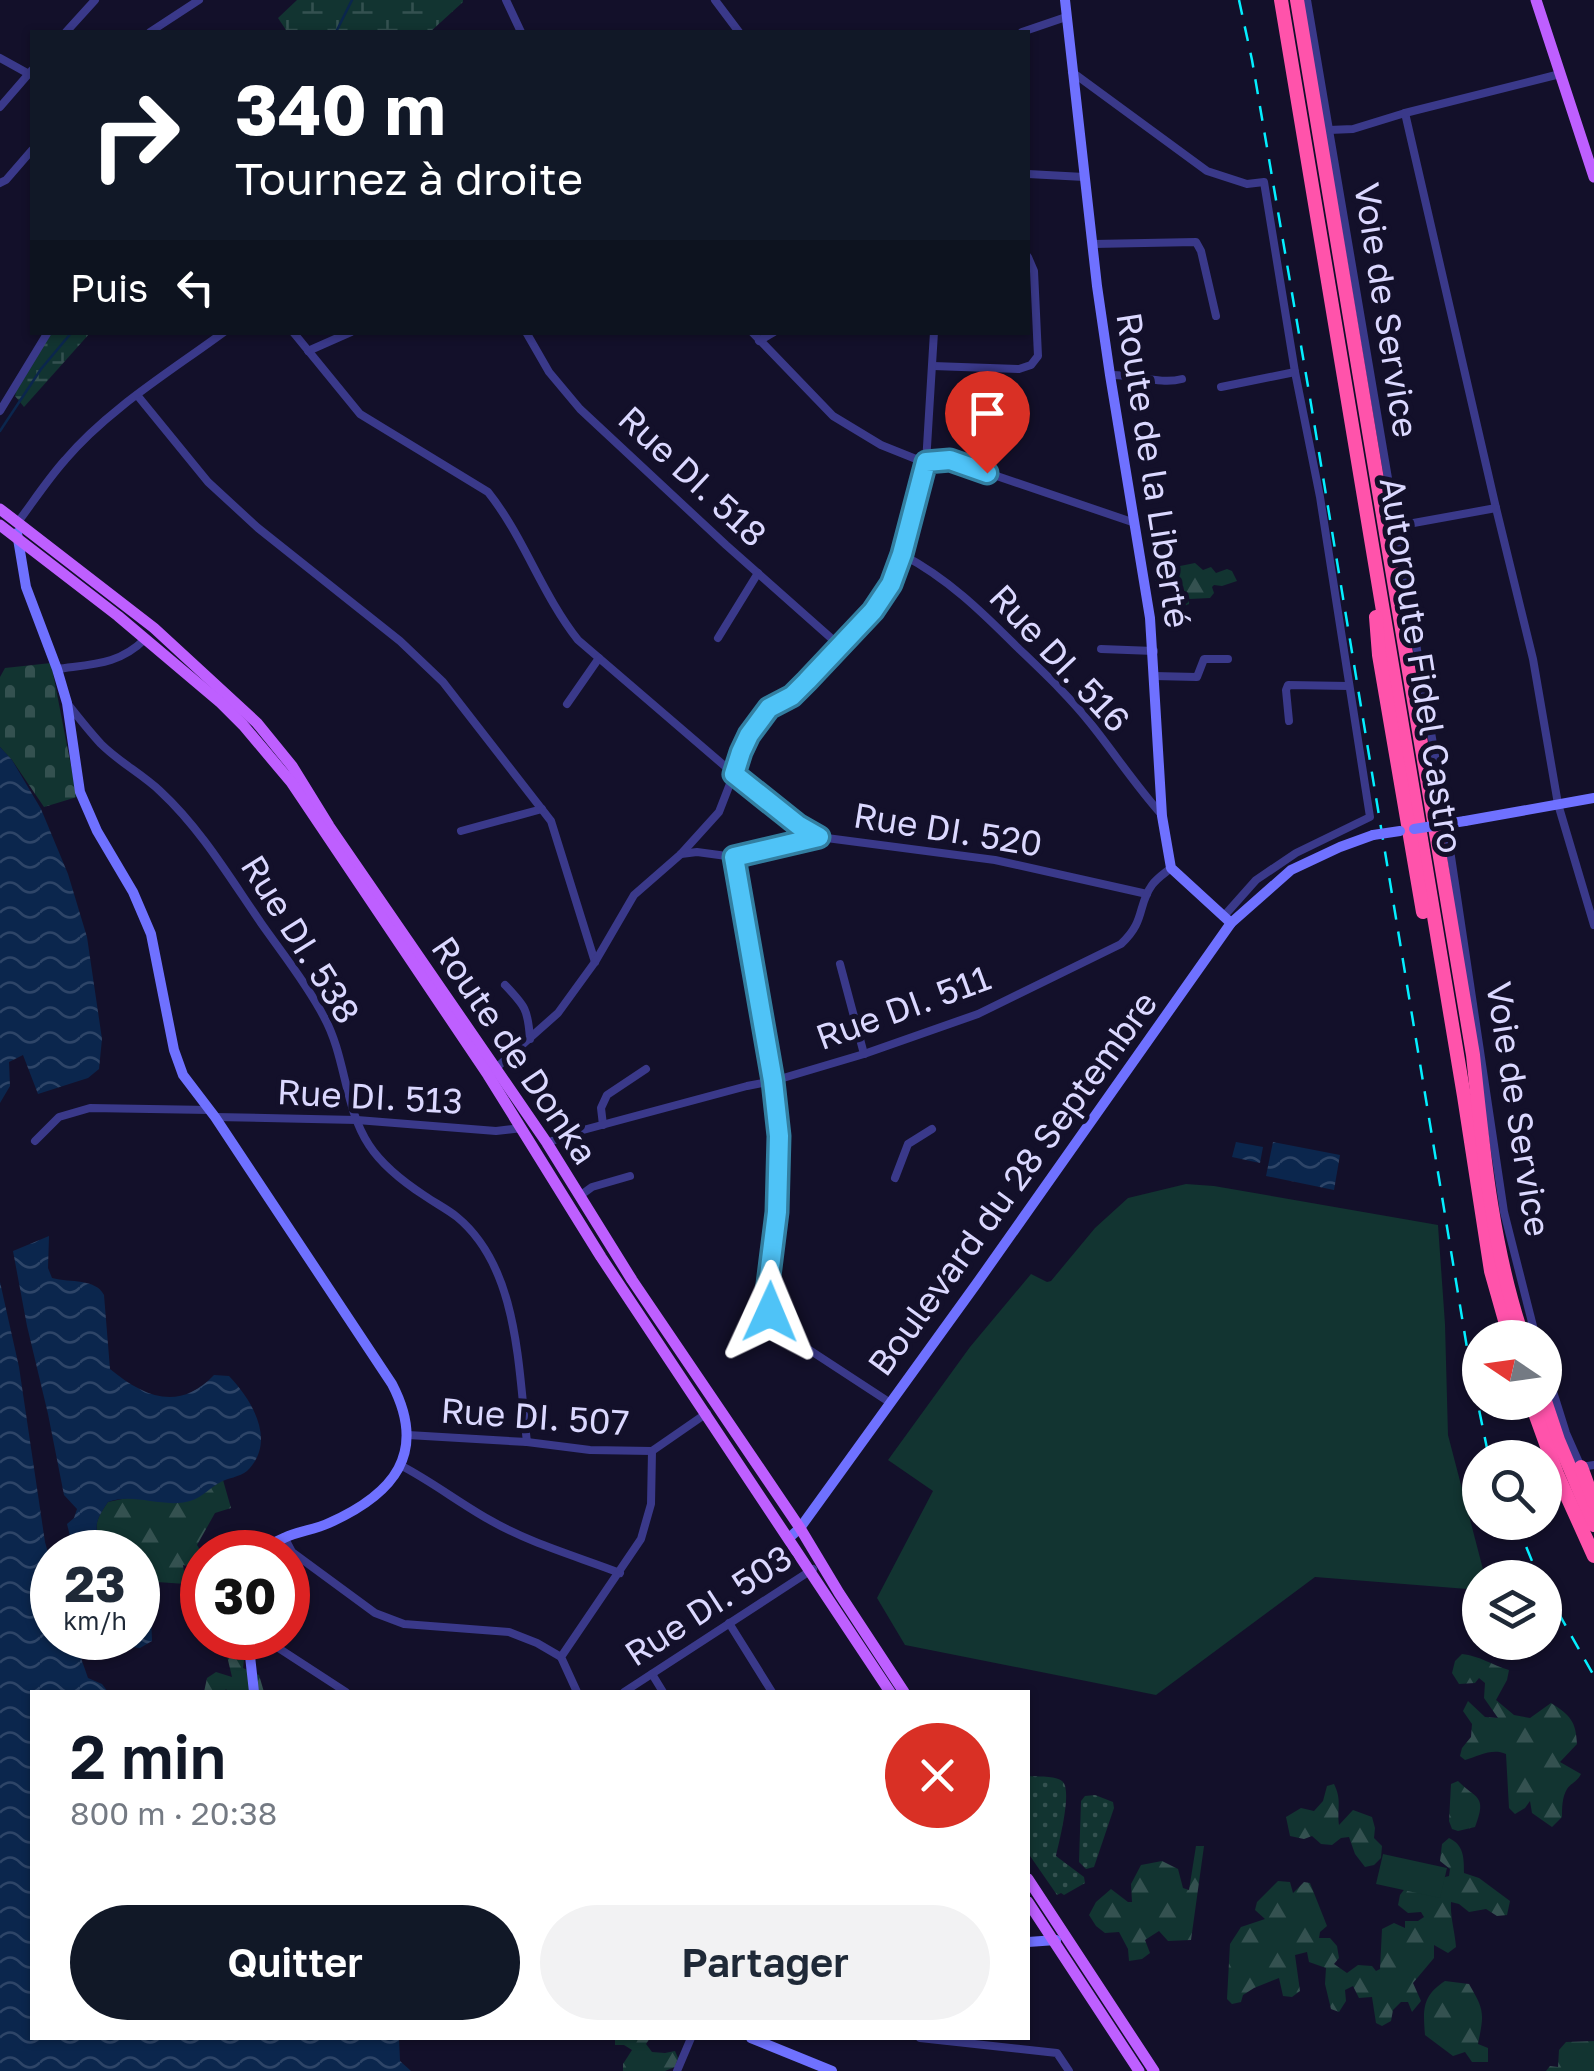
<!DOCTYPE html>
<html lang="fr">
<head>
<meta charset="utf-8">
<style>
	body { margin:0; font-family:"Golos Text",sans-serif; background:#f2f2f3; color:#1f2937; height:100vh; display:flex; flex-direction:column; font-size:38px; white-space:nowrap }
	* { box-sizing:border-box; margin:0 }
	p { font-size:32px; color:#747a83 }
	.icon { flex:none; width:55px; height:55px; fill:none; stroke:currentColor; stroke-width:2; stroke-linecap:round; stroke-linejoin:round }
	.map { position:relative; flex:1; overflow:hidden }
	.panel { position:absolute; left:30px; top:1690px; width:1000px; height:350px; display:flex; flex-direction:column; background:#fff; border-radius:0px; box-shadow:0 2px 8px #0004 }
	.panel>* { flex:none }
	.top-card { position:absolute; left:30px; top:30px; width:1000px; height:305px; border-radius:0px; box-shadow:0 2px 8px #0004; background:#111827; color:#fff; overflow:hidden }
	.needle { width:65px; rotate:283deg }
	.buttons { position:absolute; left:1462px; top:1320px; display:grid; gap:20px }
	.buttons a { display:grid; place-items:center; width:100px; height:100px; border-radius:50%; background:#fff; box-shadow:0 2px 8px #0004; font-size:50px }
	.speed { position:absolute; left:30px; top:1530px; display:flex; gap:20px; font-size:50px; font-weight:700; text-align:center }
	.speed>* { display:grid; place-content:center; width:130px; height:130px; border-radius:50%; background:#fff; box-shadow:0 2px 8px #0004; line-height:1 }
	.speed small { font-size:25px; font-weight:400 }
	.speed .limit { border:15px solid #d22; background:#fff; color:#111 }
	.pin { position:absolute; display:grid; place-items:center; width:85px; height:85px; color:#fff; margin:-102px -42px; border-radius:50% 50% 50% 0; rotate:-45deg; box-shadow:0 0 10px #0007 }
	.pin .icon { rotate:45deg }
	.me { position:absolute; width:110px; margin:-55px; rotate:1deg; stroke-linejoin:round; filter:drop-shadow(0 0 8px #0008) }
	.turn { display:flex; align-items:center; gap:35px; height:210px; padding:0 40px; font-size:45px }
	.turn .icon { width:130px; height:130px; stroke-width:2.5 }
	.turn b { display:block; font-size:70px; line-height:85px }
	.then { display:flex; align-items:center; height:95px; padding:0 40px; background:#0003; gap:20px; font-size:38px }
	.round { display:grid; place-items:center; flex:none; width:105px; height:105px; border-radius:52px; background:#f2f2f3 }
	.head { display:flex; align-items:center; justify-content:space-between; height:170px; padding:0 40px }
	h1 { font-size:60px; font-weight:600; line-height:75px; color:#111827 }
	.action { display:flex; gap:20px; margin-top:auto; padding:20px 40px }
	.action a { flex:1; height:115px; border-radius:60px; background:#111827; color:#fff; font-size:40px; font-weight:600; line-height:115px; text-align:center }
	.action a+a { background:#f2f2f3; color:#1f2937 }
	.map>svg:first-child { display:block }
	.grass { fill:url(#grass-dots) }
	.forest { fill:url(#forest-firs) }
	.wetland { fill:url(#wetland-marsh) }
	.cemetery { fill:url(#cemetery-stones) }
	.garden { fill:#123431 }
	.water { fill:url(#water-waves) }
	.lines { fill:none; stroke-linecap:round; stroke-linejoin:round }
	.stream { stroke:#0b264d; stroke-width:2.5 }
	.street { stroke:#3a398a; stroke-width:8 }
	.secondary { stroke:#6f71ff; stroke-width:10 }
	.primary { stroke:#be5fff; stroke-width:11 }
	.highway { stroke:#ff53ab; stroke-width:14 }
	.rail { stroke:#04efff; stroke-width:2.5; stroke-dasharray:15 12; stroke-linecap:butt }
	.secondary-bridge { stroke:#6f71ff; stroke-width:10 }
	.route-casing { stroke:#337fa1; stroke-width:25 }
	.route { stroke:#4fc3f7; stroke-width:18 }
	.labels { text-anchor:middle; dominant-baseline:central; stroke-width:10; stroke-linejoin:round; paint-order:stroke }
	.street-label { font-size:35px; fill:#dbd8ff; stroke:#13102a }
</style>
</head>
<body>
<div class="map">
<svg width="1594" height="2071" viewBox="0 0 1594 2071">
	<defs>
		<pattern id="grass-dots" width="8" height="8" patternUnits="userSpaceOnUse" patternTransform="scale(2.5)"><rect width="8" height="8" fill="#123431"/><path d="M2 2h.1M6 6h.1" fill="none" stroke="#345150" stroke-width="1.8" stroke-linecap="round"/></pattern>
		<pattern id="forest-firs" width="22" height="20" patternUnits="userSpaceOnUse" patternTransform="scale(2.5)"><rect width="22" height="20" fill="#123431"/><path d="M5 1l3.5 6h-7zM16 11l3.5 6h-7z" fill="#345150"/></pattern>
		<pattern id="wetland-marsh" width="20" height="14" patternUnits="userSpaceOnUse" patternTransform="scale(2.5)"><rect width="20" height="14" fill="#123431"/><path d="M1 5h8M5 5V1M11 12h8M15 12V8" fill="none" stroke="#345150"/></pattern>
		<pattern id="cemetery-stones" width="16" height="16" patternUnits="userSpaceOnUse" patternTransform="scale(2.5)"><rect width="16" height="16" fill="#123431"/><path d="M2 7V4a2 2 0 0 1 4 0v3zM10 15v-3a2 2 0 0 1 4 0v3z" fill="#345150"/></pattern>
		<pattern id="water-waves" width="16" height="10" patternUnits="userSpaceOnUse" patternTransform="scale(2.5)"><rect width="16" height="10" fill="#0b264d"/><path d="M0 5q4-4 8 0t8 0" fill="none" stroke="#2e4568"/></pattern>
	</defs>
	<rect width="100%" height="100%" fill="#13102a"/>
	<!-- grass -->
	<g class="grass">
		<path d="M1028 1776C1036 1777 1054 1775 1062 1781 1073 1789 1059 1842 1056 1856L1084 1877 1085 1883 1064 1895 1061 1893 1057 1895 1028 1853Z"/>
		<polygon points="1095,1795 1113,1802 1114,1808 1094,1867 1086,1869 1079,1862 1081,1801 1085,1796"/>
	</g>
	<!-- forest -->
	<g class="forest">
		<polygon points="1175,560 1175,567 1195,563 1203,570 1211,567 1216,573 1227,569 1232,571 1237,581 1222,586 1214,585 1212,587 1214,593 1210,598 1189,599 1189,604 1184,606 1187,595 1179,583 1160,587 1155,580 1161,569 1166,569 1170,561"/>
		<path d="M223 1480 231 1508 215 1513 197 1545 202 1553 199 1569 183 1565 186 1584 157 1582 138 1572V1552H110C93 1531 92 1525 108 1502L127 1498 192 1500Z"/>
		<polygon points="241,1643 246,1645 243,1668 259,1675 264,1692 228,1692 226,1689 224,1692 204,1692 207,1678 216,1672 232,1677 227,1656 232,1647"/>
		<path d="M1462 1654C1480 1656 1492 1665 1509 1670L1507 1680 1496 1700 1514 1715 1530 1718 1551 1703C1570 1715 1576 1721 1577 1744L1560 1762 1581 1774C1577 1782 1571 1783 1567 1789 1562 1797 1562 1808 1562 1817L1552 1827 1532 1813 1530 1801 1525 1808 1515 1814 1509 1808 1506 1754C1492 1748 1479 1756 1465 1760L1460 1756 1462 1748 1471 1737 1472 1724 1463 1711 1468 1701 1485 1717 1498 1718 1484 1698 1485 1683 1479 1678 1475 1683 1459 1684 1452 1673 1455 1661Z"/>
		<path d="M1458 1781C1475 1799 1488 1794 1475 1827L1458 1831 1452 1829 1449 1821 1451 1784Z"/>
		<path d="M1334 1784C1342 1800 1337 1808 1339 1825L1353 1810 1372 1817 1375 1828 1374 1838 1382 1846 1381 1858 1374 1865 1365 1867 1355 1854 1349 1837 1341 1838 1332 1845 1321 1844 1312 1836 1304 1839 1290 1836 1286 1817 1301 1808 1314 1811 1323 1801 1327 1786Z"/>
		<path d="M1449 1838C1464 1845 1464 1858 1464 1873L1479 1878 1510 1901 1507 1915 1497 1916 1486 1909 1469 1912 1459 1904 1451 1902C1450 1917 1455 1932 1456 1947L1448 1953 1434 1945V1958L1413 1983 1421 2001 1412 2012 1408 2002H1401L1393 2010 1391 2021 1382 2026 1376 2023 1372 1997 1359 1998 1353 1986 1345 1990 1346 2001 1339 2012 1331 2009 1325 1984 1326 1968 1309 1962 1307 1952 1295 1955 1300 1991 1292 1997 1283 1996 1279 1978 1254 1988 1243 1995 1241 2002 1232 2004 1227 1999 1230 1944 1241 1927 1265 1919 1255 1910 1257 1902 1278 1881 1290 1882 1293 1893 1304 1882 1310 1883 1327 1926 1320 1932 1319 1938H1330L1337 1946 1339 1958 1334 1964 1347 1973 1358 1965 1372 1966 1376 1971 1380 1969 1382 1929 1394 1923 1405 1928V1921H1418L1424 1917 1421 1912 1408 1913 1398 1905 1400 1895 1406 1887 1449 1876 1450 1869 1440 1861 1442 1844Z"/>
		<polygon points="1196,1846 1204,1846 1191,1940 1168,1941 1159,1931 1145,1940 1150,1953 1142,1959 1129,1961 1128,1949 1119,1932 1105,1933 1096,1926 1089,1915 1096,1902 1111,1889 1128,1902 1132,1902 1131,1884 1141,1865 1162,1861 1178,1869 1183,1888 1189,1890"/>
		<path d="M1445 1981 1469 1984C1485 2011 1484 2014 1478 2044L1488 2048V2062H1472L1465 2052 1453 2056 1425 2035C1423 2009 1422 1996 1445 1981Z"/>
		<polygon points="615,2038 650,2038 646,2044 652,2052 665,2053 675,2051 678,2058 675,2067 665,2071 623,2071 623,2064 632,2050 624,2045 615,2045"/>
		<polygon points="1594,2041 1594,2071 1546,2071 1550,2066 1558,2067 1559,2050 1566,2042"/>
	</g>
	<!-- wetland -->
	<g class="wetland">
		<polygon points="297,0 463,0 463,2 430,32 283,32 286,30 278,18"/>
		<polygon points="49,333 90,333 24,407 15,396 20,375"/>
	</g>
	<!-- cemetery -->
	<polygon class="cemetery" points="51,663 77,797 44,807 12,760 0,747 0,677 5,668"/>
	<!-- garden -->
	<g class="garden">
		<polygon points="1186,1184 1214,1186 1438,1225 1445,1324 1448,1435 1485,1577 1480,1578 1480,1590 1315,1577 1156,1695 905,1645 877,1598 933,1491 888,1460 970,1347 1031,1274 1047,1282 1051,1281 1095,1228 1128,1198"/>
		<polygon points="1383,1854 1447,1868 1440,1898 1376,1884"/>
	</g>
	<!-- water -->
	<g class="water">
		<polygon points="0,747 12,760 41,809 68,874 87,937 102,1039 99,1069 88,1078 38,1094 23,1055 9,1062 10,1086 0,1103"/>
		<polygon points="1236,1142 1263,1147 1260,1163 1232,1157"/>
		<polygon points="1273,1142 1340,1155 1334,1190 1266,1176"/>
		<path d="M49 1236 48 1268 52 1278C71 1283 95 1278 104 1295L110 1369C144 1397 179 1412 214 1375L229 1376C253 1401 277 1442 247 1471 240 1477 227 1478 219 1483 210 1488 202 1497 193 1500 165 1510 135 1492 108 1502 92 1525 93 1532 110 1552H74L67 1524 74 1518 77 1509 64 1495 48 1414 27 1326 13 1251Z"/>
		<polygon points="0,1282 19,1367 45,1542 52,1567 52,1638 74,1638 88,1678 102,1684 108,1692 32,1692 32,2038 399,2038 400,2061 411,2071 0,2071"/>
		<polygon points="138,1572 157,1582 150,1589 152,1641 140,1648 106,1644 104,1638 138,1638"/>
	</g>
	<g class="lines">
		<!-- stream -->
		<g class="stream">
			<polyline points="336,32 352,0"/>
			<polyline points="0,431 41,369 72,332"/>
		</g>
		<!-- street -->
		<g class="street">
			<polyline points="506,0 521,32"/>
			<polyline points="715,0 739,32"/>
			<polyline points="1307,0 1443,803 1504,1212 1536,1338"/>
			<polyline points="66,32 95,0"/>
			<polyline points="150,32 199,0"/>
			<polyline points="1022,32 1066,17"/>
			<polyline points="0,58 29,74"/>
			<polyline points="1072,72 1207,171 1247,184 1264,182 1295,372 1320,497 1370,817 1296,853 1256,880 1224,916"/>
			<polyline points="0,107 32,70"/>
			<polyline points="1405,113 1496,508 1533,659 1558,804 1594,925"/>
			<polyline points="1329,130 1353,129 1405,113 1560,74"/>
			<polyline points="1028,174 1084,177"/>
			<polyline points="0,183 6,180 32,150"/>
			<polyline points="1093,244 1196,242 1201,251 1216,316"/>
			<path d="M293 332 360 414 488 492C524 537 541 593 578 640L734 774 798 825 819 837 995 860 1147 894"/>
			<polyline points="526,332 549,372 580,409 726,545 840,646"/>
			<polyline points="752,332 833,416 881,445 926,463 950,460 1135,523"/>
			<polyline points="759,341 774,332"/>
			<polyline points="308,351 351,332"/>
			<polyline points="933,366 1019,369 1031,365 1038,356 1034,271 1028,257"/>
			<path d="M1110 375C1134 374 1160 385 1182 379"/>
			<polyline points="1221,387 1295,372"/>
			<polyline points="137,395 208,482 258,528 400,641 443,682 551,821 595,962"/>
			<polyline points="0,411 48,332"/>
			<path d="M18 522C33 502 48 479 65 460 107 410 171 371 224 332"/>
			<polyline points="1397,526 1496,508"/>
			<path d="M903 555C947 578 981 611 1016 646 1042 671 1069 696 1091 724 1115 754 1136 786 1162 815"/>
			<polyline points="718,638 758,573"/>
			<polyline points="1101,649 1154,651"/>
			<path d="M57 669C92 664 119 665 145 639"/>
			<polyline points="1154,676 1197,677 1204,659 1228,659"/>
			<path d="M67 703C78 717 89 731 101 744 119 762 142 774 160 791 201 829 230 878 261 923 282 953 307 984 324 1017 346 1057 344 1107 369 1145 382 1165 405 1183 425 1196 435 1203 447 1209 457 1217 519 1268 518 1368 527 1442"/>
			<polyline points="567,704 599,658"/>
			<polyline points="1289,721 1286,690 1288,685 1349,686"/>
			<polyline points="461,831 542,809"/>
			<polyline points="681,854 697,852 734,857 819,837"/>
			<polyline points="734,857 773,1081 779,1136 777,1212 766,1300 774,1323 782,1332 889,1402"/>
			<polyline points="840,964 864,1054"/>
			<path d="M505 985C525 1006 528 1009 530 1039"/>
			<polyline points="496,1068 558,1013 595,962 634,895 681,854 719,812 749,735 769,708 792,695 807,681 873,611 891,583 903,555 926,463 934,332"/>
			<polyline points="215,1117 357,1120 496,1131 522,1128"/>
			<polyline points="603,1125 601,1108 607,1095 646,1069"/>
			<polyline points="35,1141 59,1117 90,1108 210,1110"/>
			<path d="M547 1143 572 1133 747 1086 773 1081 864 1054 978 1014 1121 944C1146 921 1137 906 1152 885 1157 878 1165 873 1171 868"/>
			<polyline points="895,1178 908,1144 932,1129"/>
			<polyline points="581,1195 592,1187 630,1176"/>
			<polyline points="1545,1366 1566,1433 1581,1467 1594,1465"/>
			<polyline points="408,1435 527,1442 590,1450 652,1451 707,1413"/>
			<path d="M400 1465C431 1481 458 1502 488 1519 529 1543 576 1556 620 1573"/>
			<polyline points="284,1537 292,1552 375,1613 404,1624 509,1632 537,1643 561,1657"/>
			<polyline points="729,1623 772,1692"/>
			<polyline points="263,1638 346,1692"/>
			<polyline points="652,1674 663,1692"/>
			<polyline points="577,1692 561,1657 641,1539 651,1504 652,1451"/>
			<polyline points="624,1692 813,1569"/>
			<polyline points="920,2038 1057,2053 1069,2071"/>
			<polyline points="677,2071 691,2038"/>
		</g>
		<!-- secondary -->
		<g class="secondary">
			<polyline points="1065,0 1097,286 1110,375 1150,618 1162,816 1171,868 1231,923"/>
			<path d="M17 533 26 587 57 669 67 703 80 792 97 831 133 892 151 934 174 1050 183 1075 215 1117 392 1384C428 1453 394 1494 329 1523 314 1530 298 1531 284 1538 274 1542 265 1548 256 1552"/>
			<polyline points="1465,821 1594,798"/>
			<polyline points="789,1538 800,1528 977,1283 1231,923 1291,870 1340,847 1373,835"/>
			<polyline points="248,1638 254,1692"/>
			<polyline points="1028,1942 1056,1940"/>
			<polyline points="751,2038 832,2071"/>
		</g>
		<!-- primary -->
		<g class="primary">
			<polyline points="1536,0 1594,177"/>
			<polyline points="0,509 154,628 257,723 292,766 329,826 547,1143 632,1280 800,1528 839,1593 904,1692"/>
			<polyline points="0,525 118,616 221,703 243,725 291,782 488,1075 601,1257 890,1692"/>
			<polyline points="1028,1879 1154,2071"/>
			<polyline points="1028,1902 1139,2071"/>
		</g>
		<!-- highway -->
		<g class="highway">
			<polyline points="1281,0 1464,1096 1491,1271 1510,1338"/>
			<path d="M1297 0 1473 1055C1483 1150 1492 1247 1523 1338"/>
			<polyline points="1376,617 1379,655 1423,912"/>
			<polyline points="1545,1401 1558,1440 1594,1525"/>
			<polyline points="1531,1402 1557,1474 1594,1556"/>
			<polyline points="1581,1467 1594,1502"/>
		</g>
		<!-- rail -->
		<g class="rail">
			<polyline points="1239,0 1252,60 1310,398 1470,1366 1489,1458"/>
			<polyline points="1516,1522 1539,1578"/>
			<polyline points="1545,1589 1594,1676"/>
		</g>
		<!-- secondary-bridge -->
		<g class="secondary-bridge">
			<polyline points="1414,829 1465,821"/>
			<polyline points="1373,835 1400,831"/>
		</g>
	</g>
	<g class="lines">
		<!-- route casing -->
		<g class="route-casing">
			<polyline id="route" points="770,1312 766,1300 777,1212 779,1136 773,1081 734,857 819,837 798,825 734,774 741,752 749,735 769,708 792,696 807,681 873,611 891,584 902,554 926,462 950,460 987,473"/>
		</g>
		<!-- route -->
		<use href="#route" class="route"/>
	</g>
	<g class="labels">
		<!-- street labels -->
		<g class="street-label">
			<text transform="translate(1387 310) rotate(81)">Voie de Service</text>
			<text transform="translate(1154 470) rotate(81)">Route de la Liberté</text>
			<text transform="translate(693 476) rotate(43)">Rue DI. 518</text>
			<text transform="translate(1060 658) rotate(47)">Rue DI. 516</text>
			<text transform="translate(1422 665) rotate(81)">Autoroute Fidel Castro</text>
			<text transform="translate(948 829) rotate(9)">Rue DI. 520</text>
			<text transform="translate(301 939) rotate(58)">Rue DI. 538</text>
			<text transform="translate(903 1007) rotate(-20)">Rue DI. 511</text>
			<text transform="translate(515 1050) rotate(56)">Route de Donka</text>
			<text transform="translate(370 1096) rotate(3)">Rue DI. 513</text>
			<text transform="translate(1519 1109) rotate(81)">Voie de Service</text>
			<text transform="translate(1012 1183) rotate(-54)">Boulevard du 28 Septembre</text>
			<text transform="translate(535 1416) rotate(4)">Rue DI. 507</text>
			<text transform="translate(708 1605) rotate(-33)">Rue DI. 503</text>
		</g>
	</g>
</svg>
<div class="buttons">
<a><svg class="needle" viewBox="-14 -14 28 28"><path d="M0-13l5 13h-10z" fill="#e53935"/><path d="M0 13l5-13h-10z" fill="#747a83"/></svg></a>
<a><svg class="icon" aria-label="search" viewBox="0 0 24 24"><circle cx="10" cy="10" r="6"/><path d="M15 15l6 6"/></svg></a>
<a><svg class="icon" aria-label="layers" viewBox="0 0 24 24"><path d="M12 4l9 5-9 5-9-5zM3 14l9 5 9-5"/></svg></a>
</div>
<div class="speed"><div>23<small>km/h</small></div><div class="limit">30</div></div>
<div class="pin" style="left:987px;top:473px;background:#d93025"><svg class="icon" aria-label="arrive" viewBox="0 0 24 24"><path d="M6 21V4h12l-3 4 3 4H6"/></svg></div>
<svg class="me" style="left:770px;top:1312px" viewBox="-20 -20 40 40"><path d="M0-17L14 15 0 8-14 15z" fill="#4fc3f7" stroke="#fff" stroke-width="4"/></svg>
<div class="top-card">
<div class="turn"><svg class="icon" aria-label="right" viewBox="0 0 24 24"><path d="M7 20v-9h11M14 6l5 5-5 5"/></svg><div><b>340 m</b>Tournez à droite</div></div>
<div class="then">Puis<svg class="icon" aria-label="left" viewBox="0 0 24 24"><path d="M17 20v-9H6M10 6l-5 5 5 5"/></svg></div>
</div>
<section class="panel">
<div class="head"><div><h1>2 min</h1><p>800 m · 20:38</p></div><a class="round" style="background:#d93025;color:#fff"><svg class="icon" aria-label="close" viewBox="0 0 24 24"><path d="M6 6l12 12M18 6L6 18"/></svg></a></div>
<div class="action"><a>Quitter</a><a>Partager</a></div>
</section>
</div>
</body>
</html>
